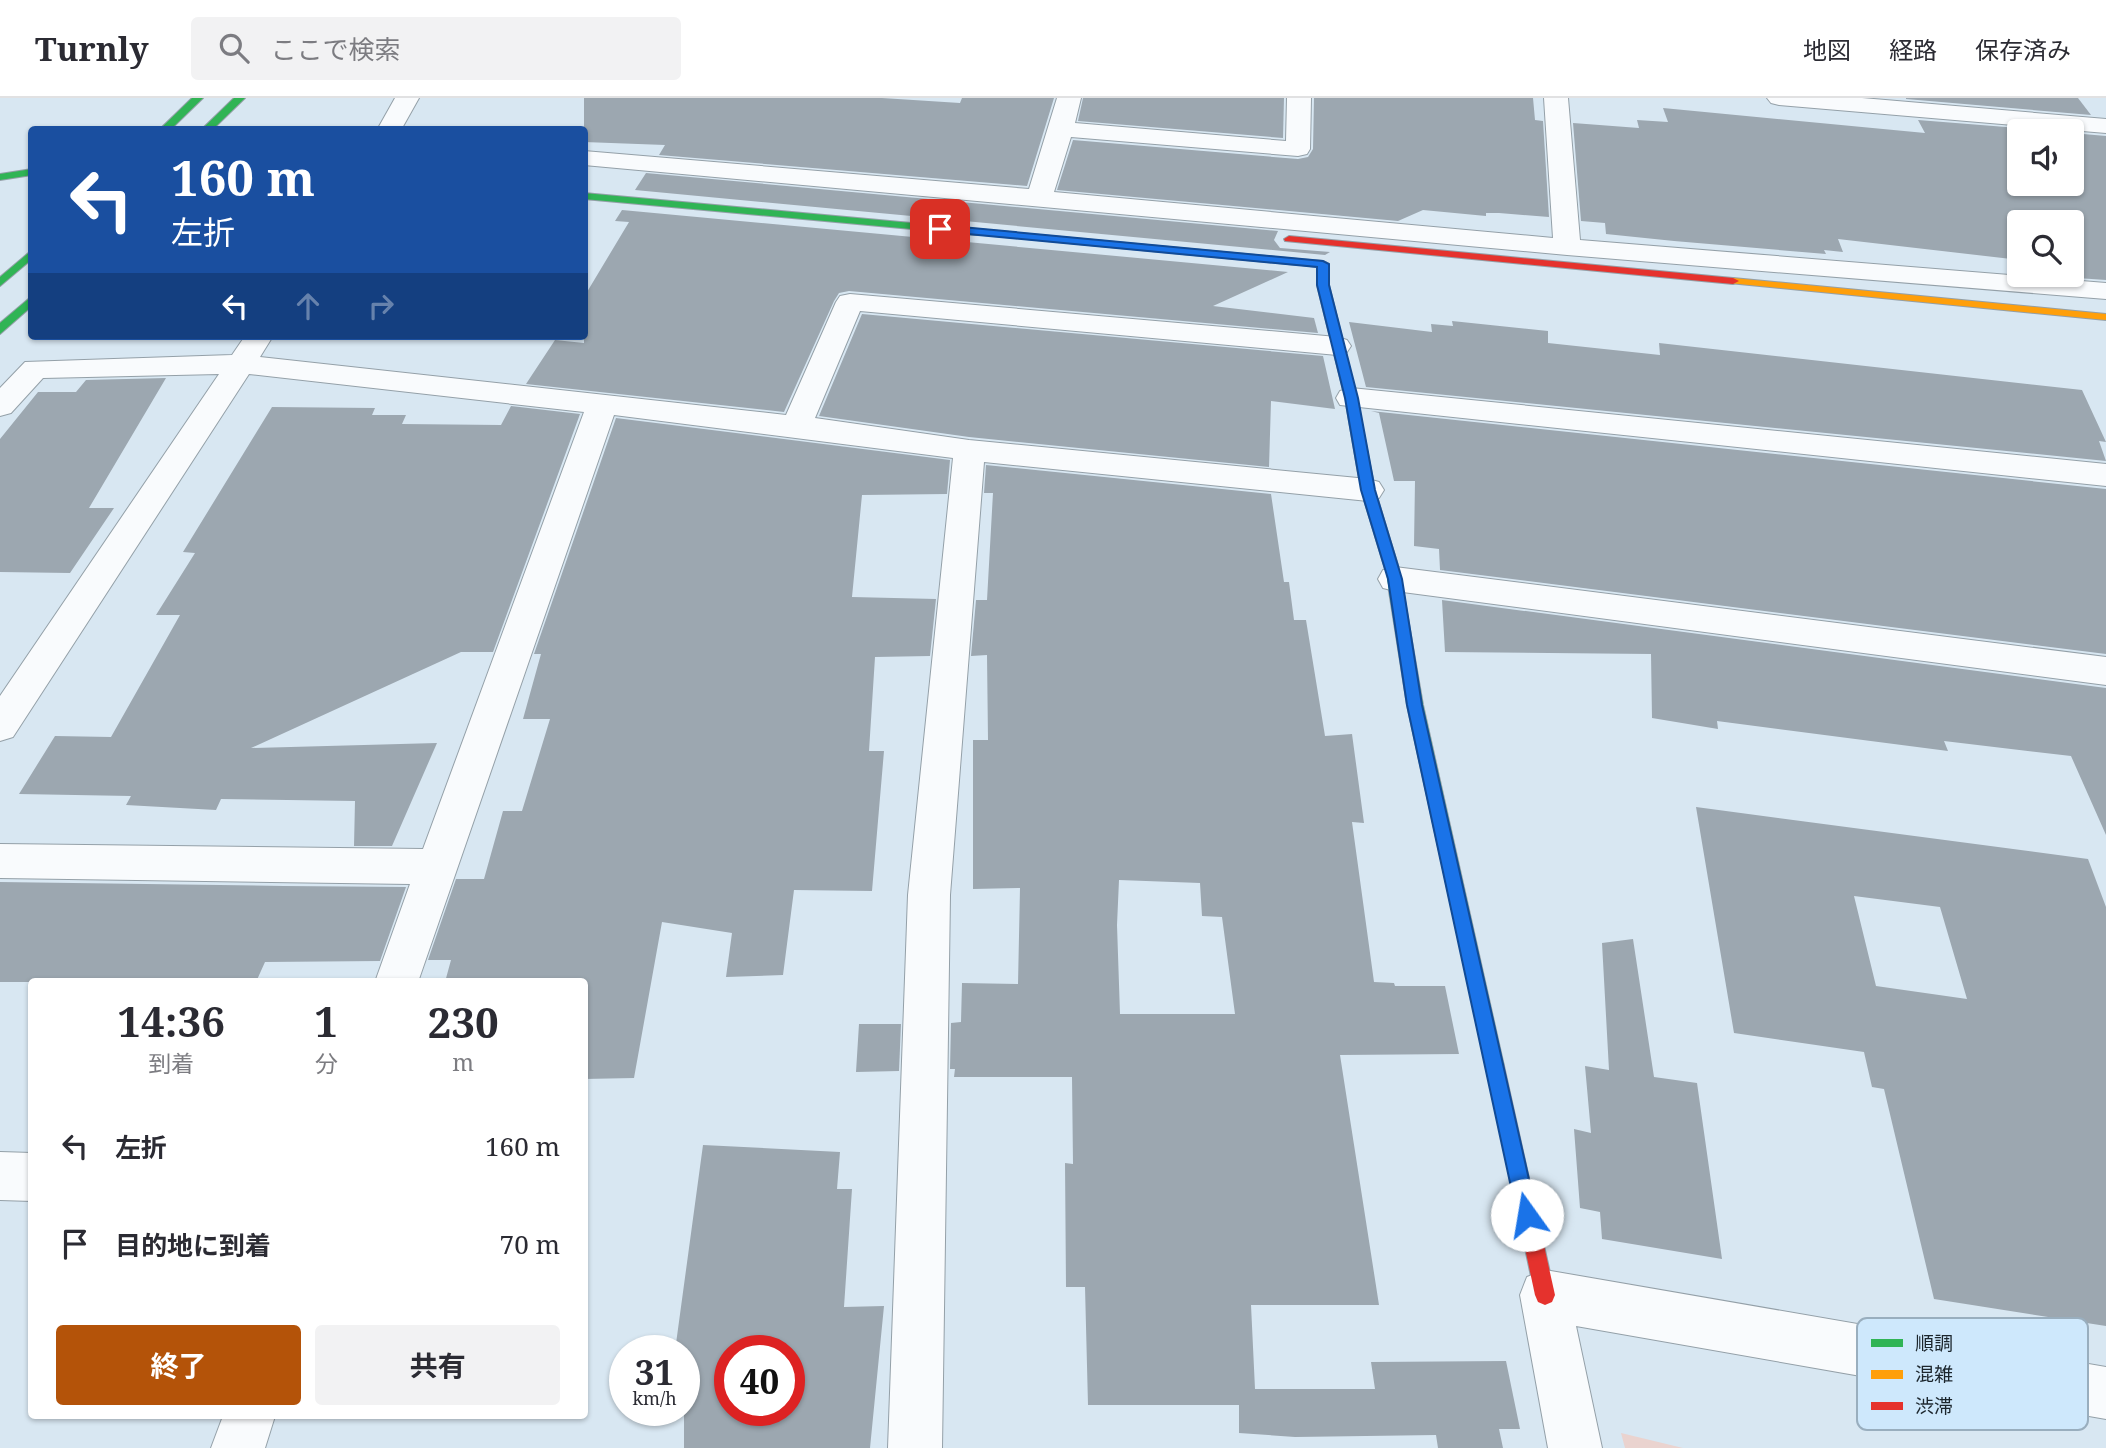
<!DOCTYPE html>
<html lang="ja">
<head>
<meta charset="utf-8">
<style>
	body { margin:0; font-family:"Noto Serif","Noto Sans JP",serif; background:#f2f2f3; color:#2b2b33; height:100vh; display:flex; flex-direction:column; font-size:26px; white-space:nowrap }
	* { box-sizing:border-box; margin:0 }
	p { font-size:23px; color:#7c7c81 }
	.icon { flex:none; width:38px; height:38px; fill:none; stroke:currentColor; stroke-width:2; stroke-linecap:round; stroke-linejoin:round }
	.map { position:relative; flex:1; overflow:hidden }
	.details { position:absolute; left:28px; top:880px; width:560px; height:441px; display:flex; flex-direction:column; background:#fff; border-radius:7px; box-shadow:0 2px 5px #0004 }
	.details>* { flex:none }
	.banner { position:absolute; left:28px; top:28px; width:560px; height:214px; border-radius:7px; box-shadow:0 2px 5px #0004; background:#1a4fa0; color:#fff; overflow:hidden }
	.fabs { position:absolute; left:2007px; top:21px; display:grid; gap:14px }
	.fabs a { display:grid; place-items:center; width:77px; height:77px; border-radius:7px; background:#fff; box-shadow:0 2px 5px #0004; font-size:35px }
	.speed { position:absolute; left:609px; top:1237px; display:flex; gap:14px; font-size:35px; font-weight:700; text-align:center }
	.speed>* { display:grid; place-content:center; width:91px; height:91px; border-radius:50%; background:#fff; box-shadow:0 2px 5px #0004; line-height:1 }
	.speed small { font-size:18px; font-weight:400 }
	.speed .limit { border:10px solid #d22; background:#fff; color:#111 }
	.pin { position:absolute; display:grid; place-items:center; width:60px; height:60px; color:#fff; margin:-30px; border-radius:14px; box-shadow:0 4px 10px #0006 }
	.me { position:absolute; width:77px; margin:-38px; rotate:347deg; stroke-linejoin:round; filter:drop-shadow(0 0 5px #0008) }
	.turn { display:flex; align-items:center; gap:24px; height:147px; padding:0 28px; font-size:32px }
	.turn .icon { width:91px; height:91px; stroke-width:2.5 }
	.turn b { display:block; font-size:49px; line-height:60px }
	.lanes { display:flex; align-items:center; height:66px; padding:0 28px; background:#0003; justify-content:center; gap:35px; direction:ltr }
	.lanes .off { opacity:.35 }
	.eta { display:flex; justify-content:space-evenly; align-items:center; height:119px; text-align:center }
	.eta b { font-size:42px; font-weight:700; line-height:49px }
	.action { display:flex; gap:14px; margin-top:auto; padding:14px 28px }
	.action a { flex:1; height:80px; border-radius:7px; background:#b45309; color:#fff; font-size:28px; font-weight:700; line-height:80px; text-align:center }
	.action a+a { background:#f2f2f3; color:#2b2b33 }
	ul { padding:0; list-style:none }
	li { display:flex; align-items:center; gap:21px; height:98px; padding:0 28px }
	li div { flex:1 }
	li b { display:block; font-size:26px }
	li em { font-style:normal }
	header { display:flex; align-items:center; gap:42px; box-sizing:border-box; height:98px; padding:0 35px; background:#fff; border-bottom:2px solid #e1e1e2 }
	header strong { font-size:33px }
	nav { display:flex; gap:38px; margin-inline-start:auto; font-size:24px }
	.search { width:490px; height:63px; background:#f2f2f3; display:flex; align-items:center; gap:18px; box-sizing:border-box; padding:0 24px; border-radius:7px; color:#7c7c81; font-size:26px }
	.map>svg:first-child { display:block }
	.green { fill:#ead3cf }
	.building { fill:#9ca7b0; fill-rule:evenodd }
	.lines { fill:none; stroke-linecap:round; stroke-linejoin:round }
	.street-casing { stroke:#94a0a8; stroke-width:2 }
	.fast-casing { stroke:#94a0a8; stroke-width:2 }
	.slow-casing { stroke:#94a0a8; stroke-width:2 }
	.jam-casing { stroke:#94a0a8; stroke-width:2 }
	.street { fill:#f9fbfd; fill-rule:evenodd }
	.fast { fill:#30b455; fill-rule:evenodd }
	.slow { fill:#ff9f0a; fill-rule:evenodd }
	.jam { fill:#e5322d; fill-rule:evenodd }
	.route { fill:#1a73e8; stroke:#114b97; stroke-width:2 }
	.key { fill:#cee8fc; stroke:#99aebe; stroke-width:2 }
	.key-label { font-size:19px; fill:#1c262d }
</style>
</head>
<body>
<header>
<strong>Turnly</strong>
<div class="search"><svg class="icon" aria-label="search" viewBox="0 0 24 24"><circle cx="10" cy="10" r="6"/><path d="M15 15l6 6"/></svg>ここで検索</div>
<nav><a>地図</a><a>経路</a><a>保存済み</a></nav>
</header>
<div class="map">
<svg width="2106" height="1350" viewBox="0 0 2106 1350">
	<rect width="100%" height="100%" fill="#d8e7f2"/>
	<!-- green -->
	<polygon class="green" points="1621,1335 1683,1350 1625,1350"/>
	<!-- building -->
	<g class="building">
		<polygon points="584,0 882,0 960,5 962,0 1054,0 1027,88 659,57 665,47 584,44"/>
		<polygon points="1083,0 1284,0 1283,40 1078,23"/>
		<polygon points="1314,0 1533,0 1535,22 1543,23 1549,119 1499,115 1486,115 1486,118 1423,112 1398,123 1057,92 1073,42 1298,61 1308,59 1313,51"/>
		<polygon points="1906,0 2078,0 2091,17 1906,1"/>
		<polygon points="1663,10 1925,35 1918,22 2055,33 2020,33 2020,86 2072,86 2072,35 2106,38 2106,182 2048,178 2072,177 2072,124 2020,124 2020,162 1838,141 1843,154 1824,152 1826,156 1674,143 1606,136 1605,125 1581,123 1573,25 1639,30 1637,22 1668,24"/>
		<polygon points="646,75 1278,133 1274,142 1280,150 1330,154 1325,157 635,92"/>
		<polygon points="622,112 1288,174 1213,208 1314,220 1318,235 849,193 839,195 834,203 784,314 526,286 555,242 584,245 584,199 629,124 615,123"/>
		<polygon points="862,216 1323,258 1335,311 1271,303 1269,369 969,339 819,318"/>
		<polygon points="1452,223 1548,233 1548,245 1660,257 1659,245 2082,292 2106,344 2099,343 2106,363 1366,289 1349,224 1432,234 1431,226 1453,228"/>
		<polygon points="166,280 89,410 114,410 70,475 0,474 0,341 38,294 76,294 86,282"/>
		<polygon points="511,308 580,316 493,554 461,554 251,650 437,645 392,748 354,748 355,703 221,701 216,712 126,707 131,698 19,696 55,638 111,639 180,517 156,517 195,455 183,454 272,309 375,310 372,317 406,317 402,326 501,327"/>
		<polygon points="1371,313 2106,391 2106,556 1440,472 1439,451 1414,448 1415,383 1394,383 1379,315"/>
		<polygon points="616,320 950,362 947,396 862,397 852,499 936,501 930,558 875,559 869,653 884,653 872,793 794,792 783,877 726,879 732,835 662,824 634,980 584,981 584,884 445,884 451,862 428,862 456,781 484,781 503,713 522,713 550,621 523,621 541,556 534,556"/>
		<path d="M986 367 1271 396 1284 484H1289L1294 522H1306L1325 638 1352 636 1364 725 1352 724 1374 884 1394 885 1395 888H1445L1459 956 1340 957 1379 1207H1251L1255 1291H1375L1371 1264 1506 1263 1520 1331H1499L1503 1350H1438L1436 1337 1295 1339 1239 1335V1307H1088L1085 1189H1066L1065 1065 1073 1066 1072 979H954L955 971H950L951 925 961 924 962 885 1018 886 1020 790 973 791V642H988L987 557 971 558 976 502H987L993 395H984ZM1119 782 1200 785 1202 818 1222 819 1235 916H1120L1117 827Z"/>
		<polygon points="1442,502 2106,590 2106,737 2071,658 1944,643 1948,653 1717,623 1718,631 1652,620 1651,556 1445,554"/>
		<path d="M1696 709 2088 761 2106 809V1228L1934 1201 1884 991 1872 989 1864 954 1734 935ZM1854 798 1940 809 1967 901 1876 888Z"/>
		<polygon points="0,784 284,788 406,789 380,863 265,864 256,884 0,884"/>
		<polygon points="1633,841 1654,979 1697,985 1722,1161 1602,1141 1600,1114 1580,1110 1574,1031 1591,1035 1585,968 1609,972 1602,845"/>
		<polygon points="859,926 901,926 899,973 856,974"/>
		<path d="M703 1047 840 1054 837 1091H852L844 1209 884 1208 870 1350H684V1253H675ZM730 1253H789V1312H730Z"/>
	</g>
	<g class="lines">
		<!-- street casing -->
		<g class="street-casing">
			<g id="street">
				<polygon points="395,0 419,0 401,32 377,32"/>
				<polygon points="1057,0 1081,0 1075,25 1286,43 1287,0 1311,0 1310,51 1307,56 1298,58 1071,39 1054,94 1553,140 1544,0 1568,0 1580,142 2106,185 2106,201 1567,157 584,67 584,53 1029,91"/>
				<polygon points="1767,0 1862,0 2106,21 2106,35 1779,7 1771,5"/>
				<polygon points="850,196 1337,239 1347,242 1351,248 1347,254 1337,257 860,213 815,320 969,342 1368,381 1379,384 1384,392 1379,400 1368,403 984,364 950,797 942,1350 888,1350 908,797 953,360 614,317 418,884 375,884 410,786 0,780 0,746 423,751 584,314 249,276 13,639 0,643 0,598 219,276 43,280 11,315 0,318 0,290 25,264 232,257 245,238 273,238 260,259 786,317 836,204 840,198"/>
				<polygon points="1351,290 2106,366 2106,388 1340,307 1336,300 1340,293"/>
				<polygon points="1395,469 2106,559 2106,587 1395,493 1383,490 1378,481 1383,472"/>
				<polygon points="0,1054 32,1055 32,1103 0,1102"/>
				<polygon points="1545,1172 2106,1269 2106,1321 1576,1228 1602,1350 1548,1350 1520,1197 1527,1179"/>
				<polygon points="223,1318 275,1318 265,1350 211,1350"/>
			</g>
		</g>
		<!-- fast casing -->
		<g class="fast-casing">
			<g id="fast">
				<polygon points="192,0 203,0 170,32 159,32"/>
				<polygon points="234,0 245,0 212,32 201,32"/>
				<polygon points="32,71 32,77 0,82 0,76"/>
				<polygon points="584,95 977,131 982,134 977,137 584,101"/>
				<polygon points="32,152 32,161 0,188 0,179"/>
				<polygon points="32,198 32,208 0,236 0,225"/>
				<polygon points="1393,469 1400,474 1423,607 1504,968 1502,974 1495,977 1488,974 1486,968 1407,607 1386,474"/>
			</g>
		</g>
		<!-- slow casing -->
		<g class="slow-casing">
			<g id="slow">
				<polygon points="977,131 1298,161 1304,164 1298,167 973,136 972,134"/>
				<polygon points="1733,180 2106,216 2106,222 1729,185 1729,181"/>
			</g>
		</g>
		<!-- jam casing -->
		<g class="jam-casing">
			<g id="jam">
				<polygon points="1289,138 1733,180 1739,183 1733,186 1285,143 1284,141"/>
				<polygon points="1298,161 1323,163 1329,166 1329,187 1357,300 1375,392 1400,474 1398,478 1388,478 1386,474 1361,392 1345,300 1317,187 1317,169 1294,166 1292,164"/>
				<polygon points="1495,959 1502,962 1504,968 1555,1197 1552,1204 1545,1207 1538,1204 1535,1197 1486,968 1488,962"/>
			</g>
		</g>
		<!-- street -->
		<use href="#street" class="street"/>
		<!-- fast -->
		<use href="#fast" class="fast"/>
		<!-- slow -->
		<use href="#slow" class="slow"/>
		<!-- jam -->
		<use href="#jam" class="jam"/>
	</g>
	<!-- route -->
	<polygon class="route" points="940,127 1323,163 1329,166 1329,187 1358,300 1375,392 1402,481 1422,607 1537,1117 1534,1124 1527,1127 1520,1124 1517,1117 1407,607 1388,481 1361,392 1345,300 1317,187 1317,169 936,133 935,131"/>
	<!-- legend -->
	<rect x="1857" y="1220" width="231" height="112" rx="10" class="key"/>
	<rect x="1871" y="1241" width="32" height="8" fill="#30b455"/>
	<rect x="1871" y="1272" width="32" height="9" fill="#ff9f0a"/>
	<rect x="1871" y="1304" width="32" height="8" fill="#e5322d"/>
	<g class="key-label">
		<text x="1915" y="1252">順調</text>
		<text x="1915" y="1283">混雑</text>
		<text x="1915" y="1315">渋滞</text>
	</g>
</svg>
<div class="fabs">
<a><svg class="icon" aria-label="sound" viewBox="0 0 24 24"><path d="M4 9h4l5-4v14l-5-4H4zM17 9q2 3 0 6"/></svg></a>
<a><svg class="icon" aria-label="search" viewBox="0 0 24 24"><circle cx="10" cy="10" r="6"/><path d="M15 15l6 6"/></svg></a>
</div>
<div class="speed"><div>31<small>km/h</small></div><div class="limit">40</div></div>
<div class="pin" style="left:940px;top:131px;background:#d93025"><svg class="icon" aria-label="arrive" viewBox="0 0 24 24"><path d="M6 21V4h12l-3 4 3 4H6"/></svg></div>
<svg class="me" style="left:1527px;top:1117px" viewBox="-20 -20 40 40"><circle r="19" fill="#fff"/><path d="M0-13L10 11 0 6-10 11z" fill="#1a73e8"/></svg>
<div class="banner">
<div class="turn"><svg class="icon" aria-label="left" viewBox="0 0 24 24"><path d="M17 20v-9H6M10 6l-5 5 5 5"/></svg><div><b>160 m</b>左折</div></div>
<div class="lanes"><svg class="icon" aria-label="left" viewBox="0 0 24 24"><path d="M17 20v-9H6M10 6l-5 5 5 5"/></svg><svg class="icon off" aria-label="ahead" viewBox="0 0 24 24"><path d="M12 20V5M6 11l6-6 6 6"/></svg><svg class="icon off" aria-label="right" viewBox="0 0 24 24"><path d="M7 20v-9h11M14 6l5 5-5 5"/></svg></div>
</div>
<section class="details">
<div class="eta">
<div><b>14:36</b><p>到着</p></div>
<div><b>1</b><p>分</p></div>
<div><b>230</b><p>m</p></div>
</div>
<ul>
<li><svg class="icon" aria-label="left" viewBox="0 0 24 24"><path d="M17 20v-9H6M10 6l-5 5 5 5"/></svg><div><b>左折</b></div><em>160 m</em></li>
<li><svg class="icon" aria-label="arrive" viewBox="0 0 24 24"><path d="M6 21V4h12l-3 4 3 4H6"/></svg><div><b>目的地に到着</b></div><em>70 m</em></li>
</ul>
<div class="action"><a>終了</a><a>共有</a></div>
</section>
</div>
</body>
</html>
